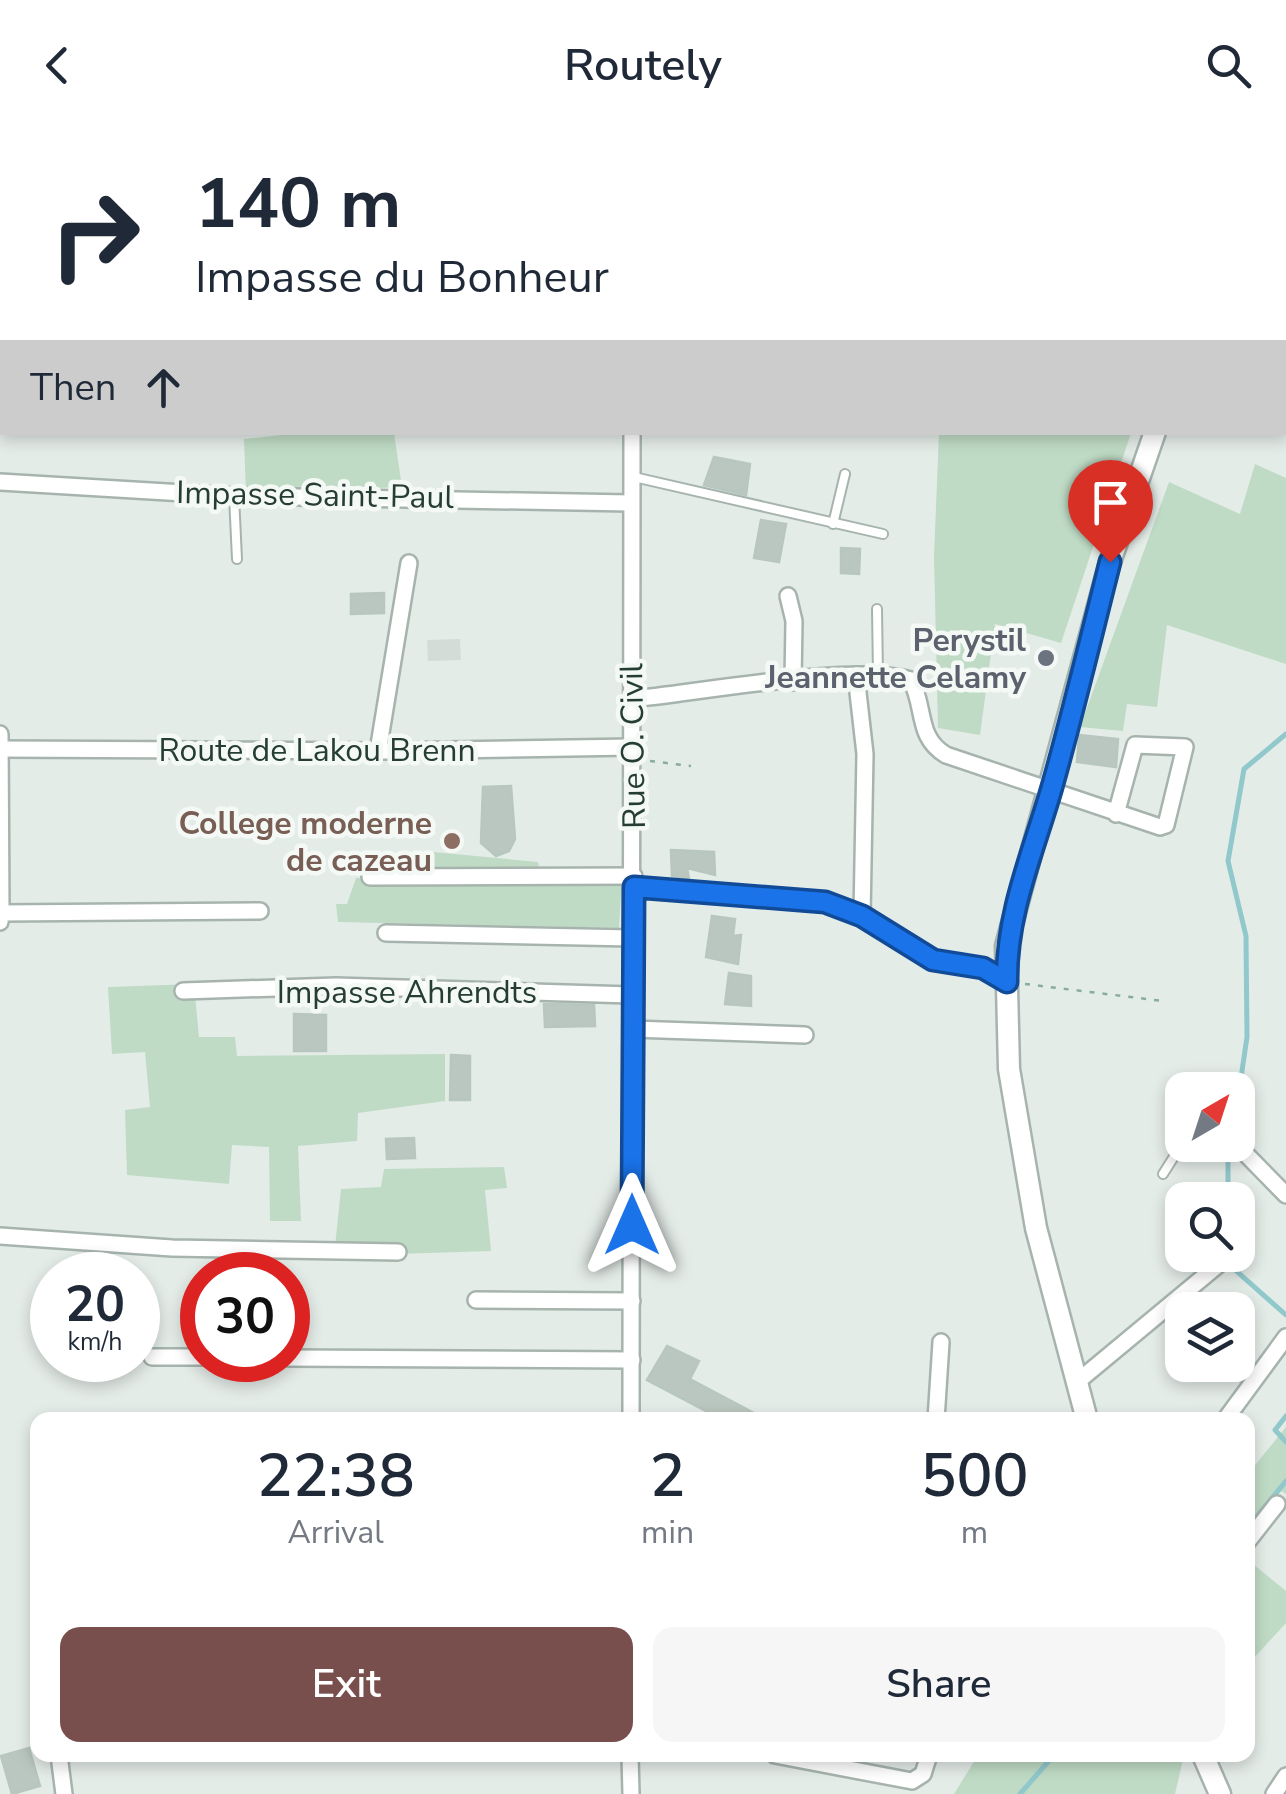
<!DOCTYPE html>
<html lang="en">
<head>
<meta charset="utf-8">
<style>
	body { margin:0; font-family:"Nunito Sans",sans-serif; background:#f6f6f7; color:#1f2937; height:100vh; display:flex; flex-direction:column; font-size:38px; white-space:nowrap }
	* { box-sizing:border-box; margin:0 }
	p { font-size:32px; color:#747a83 }
	.icon { flex:none; width:55px; height:55px; fill:none; stroke:currentColor; stroke-width:2; stroke-linecap:round; stroke-linejoin:round }
	.map { position:relative; flex:1; overflow:hidden }
	.panel { position:absolute; left:30px; top:1282px; width:1225px; height:350px; display:flex; flex-direction:column; background:#fff; border-radius:20px; box-shadow:0 5px 15px #0003 }
	.panel>* { flex:none }
	.guide { position:absolute; left:0px; top:0px; width:1288px; height:305px; box-shadow:0 5px 15px #0003; background:#fff; color:#1f2937; overflow:hidden }
	.needle { width:65px; rotate:39deg }
	.tools { position:absolute; left:1165px; top:942px; display:grid; gap:20px }
	.tools a { display:grid; place-items:center; width:90px; height:90px; border-radius:20px; background:#fff; box-shadow:0 5px 15px #0003; font-size:50px }
	.speed { position:absolute; left:30px; top:1122px; display:flex; gap:20px; font-size:50px; font-weight:700; text-align:center }
	.speed>* { display:grid; place-content:center; width:130px; height:130px; border-radius:50%; background:#fff; box-shadow:0 5px 15px #0003; line-height:1 }
	.speed small { font-size:25px; font-weight:400 }
	.speed .limit { border:15px solid #d22; background:#fff; color:#111 }
	.pin { position:absolute; display:grid; place-items:center; width:85px; height:85px; color:#fff; margin:-102px -42px; border-radius:50% 50% 50% 0; rotate:-45deg; box-shadow:0 0 10px #0007 }
	.pin .icon { rotate:45deg }
	.me { position:absolute; width:110px; margin:-55px; rotate:0deg; stroke-linejoin:round; filter:drop-shadow(0 0 8px #0008) }
	.turn { display:flex; align-items:center; gap:35px; height:210px; padding:0 30px; font-size:45px }
	.turn .icon { width:130px; height:130px; stroke-width:2.5 }
	.turn b { display:block; font-size:70px; line-height:85px }
	.then { display:flex; align-items:center; height:95px; padding:0 30px; background:#0003; gap:20px; font-size:38px }
	.eta { display:flex; justify-content:space-evenly; align-items:center; height:170px; text-align:center }
	.eta b { font-size:60px; font-weight:600; line-height:70px }
	.action { display:flex; gap:20px; margin-top:auto; padding:20px 30px }
	.action a { flex:1; height:115px; border-radius:20px; background:#794f4e; color:#fff; font-size:40px; font-weight:600; line-height:115px; text-align:center }
	.action a+a { background:#f6f6f7; color:#1f2937 }
	header { display:flex; justify-content:space-between; align-items:center; height:130px; padding:0 30px; background:#fff; font-size:45px; font-weight:600 }
	.map>svg:first-child { display:block }
	.built { fill:#d3dcd7 }
	.green { fill:#bfdbc5 }
	.lines { fill:none; stroke-linecap:round; stroke-linejoin:round }
	.stream { stroke:#91c8cc; stroke-width:5 }
	.building { fill:#bac7c1; stroke:#b7c6be; stroke-width:2.5 }
	.service-casing { stroke:#a7b4ae; stroke-width:12 }
	.minor-casing { stroke:#a7b4ae; stroke-width:20 }
	.tertiary-casing { stroke:#a7b4ae; stroke-width:25 }
	.path { stroke:#88ad9e; stroke-width:2.5; stroke-dasharray:5 8; stroke-linecap:butt }
	.service { stroke:#fff; stroke-width:8 }
	.minor { stroke:#fff; stroke-width:15 }
	.tertiary { stroke:#fff; stroke-width:20 }
	.route-casing { stroke:#114b97; stroke-width:25 }
	.route { stroke:#1a73e8; stroke-width:18 }
	.worship-dot { fill:#6b7280; stroke:#f5f9f6; stroke-width:4 }
	.education-dot { fill:#8d6e63; stroke:#f5f9f6; stroke-width:4 }
	.labels { text-anchor:middle; dominant-baseline:central; stroke-width:9; stroke-linejoin:round; paint-order:stroke }
	.street-label { font-size:32px; fill:#253d34; stroke:#f5f9f6 }
	.worship-label { font-size:32px; font-weight:bold; fill:#5b616d; stroke:#f5f9f6; text-anchor:end }
	.education-label { font-size:32px; font-weight:bold; fill:#785e54; stroke:#f5f9f6; text-anchor:end }
</style>
</head>
<body>
<header><svg class="icon" aria-label="back" viewBox="0 0 24 24"><path d="M15 5l-7 7 7 7"/></svg>Routely<svg class="icon" aria-label="search" viewBox="0 0 24 24"><circle cx="10" cy="10" r="6"/><path d="M15 15l6 6"/></svg></header>
<div class="map">
<svg width="1286" height="1664" viewBox="0 0 1286 1664">
	<rect width="100%" height="100%" fill="#e4ece8"/>
	<!-- built -->
	<polygon class="built" points="460,509 461,530 428,531 427,510"/>
	<!-- green -->
	<g class="green">
		<polygon points="308,302 394,303 402,357 246,363 244,309"/>
		<polygon points="939,303 1131,303 1061,513 995,494 980,605 938,598 934,426"/>
		<polygon points="1255,334 1286,348 1286,534 1167,495 1157,577 1127,574 1123,601 1080,597 1169,352 1240,384"/>
		<polygon points="423,721 538,732 540,743 622,748 619,798 338,792 336,774 347,774 356,748 425,750"/>
		<polygon points="194,854 199,907 235,907 237,926 445,924 445,971 358,983 357,1011 298,1016 301,1091 270,1091 269,1017 232,1015 229,1054 127,1045 125,980 150,977 145,922 112,924 108,857"/>
		<polygon points="504,1037 507,1058 485,1060 491,1121 334,1126 341,1059 381,1057 384,1039"/>
		<polygon points="1286,1297 1286,1364 1281,1361 1248,1402 1248,1344"/>
		<polygon points="1248,1430 1286,1461 1286,1493 1254,1528 1248,1521"/>
		<polygon points="978,1625 1184,1625 1175,1664 954,1664"/>
	</g>
	<g class="lines">
		<!-- stream -->
		<g class="stream">
			<polyline points="1238,968 1247,907 1246,806 1228,731 1244,639 1286,604"/>
			<polyline points="1228,1015 1228,1070"/>
			<polyline points="1233,1126 1234,1139 1286,1185"/>
			<polyline points="1286,1286 1275,1300 1286,1312"/>
			<polyline points="1248,1397 1286,1351"/>
			<polyline points="1020,1664 1054,1625"/>
		</g>
	</g>
	<!-- building -->
	<g class="building">
		<polygon points="714,327 750,334 746,365 704,355"/>
		<polygon points="761,390 786,394 779,432 754,428"/>
		<polygon points="841,418 860,419 859,444 841,443"/>
		<polygon points="384,463 384,483 351,484 351,464"/>
		<polygon points="1079,605 1118,609 1116,637 1077,632"/>
		<polygon points="511,656 515,709 509,721 496,726 481,713 483,657"/>
		<polygon points="671,720 714,722 715,745 687,738 689,749 672,746"/>
		<polygon points="712,786 735,789 733,806 741,805 738,834 706,827"/>
		<polygon points="729,843 751,846 751,876 725,874"/>
		<polygon points="544,874 594,875 595,896 545,897"/>
		<polygon points="294,884 326,885 326,921 294,921"/>
		<polygon points="451,925 470,926 470,970 450,970"/>
		<polygon points="414,1008 415,1028 387,1029 386,1009"/>
		<polygon points="667,1216 699,1231 690,1249 767,1290 723,1290 647,1250"/>
		<polygon points="29,1618 40,1656 12,1664 1,1626"/>
	</g>
	<g class="lines">
		<!-- service casing -->
		<g class="service-casing">
			<g id="service">
				<polyline points="267,2 268,0"/>
				<polyline points="634,347 883,404"/>
				<polyline points="234,366 237,429"/>
				<polyline points="833,394 845,344"/>
				<polyline points="877,479 878,545"/>
				<polyline points="1163,1044 1182,1014"/>
			</g>
		</g>
		<!-- minor casing -->
		<g class="minor-casing">
			<g id="minor">
				<polyline points="161,2 161,0"/>
				<polyline points="649,2 649,0"/>
				<polyline points="0,352 234,366 630,373"/>
				<polyline points="788,466 794,491 793,552"/>
				<path d="M632 569C696 563 856 533 911 550 926 579 916 607 946 625L1160 697 1166 695 1185 617 1135 615 1116 684"/>
				<polyline points="0,604 1,783"/>
				<polyline points="0,619 388,621 633,617"/>
				<polyline points="378,621 409,433"/>
				<polyline points="370,747 634,746"/>
				<polyline points="634,757 825,771 862,786 865,624 856,545"/>
				<polyline points="862,786 933,830 983,838 1007,852"/>
				<polyline points="0,792 1,783 260,781"/>
				<polyline points="386,803 632,808"/>
				<polyline points="183,861 336,856 631,865"/>
				<polyline points="632,899 805,905"/>
				<polyline points="1237,1015 1286,1065"/>
				<polyline points="0,1106 172,1118 398,1122"/>
				<polyline points="476,1170 632,1171"/>
				<polyline points="152,1227 202,1227"/>
				<polyline points="288,1228 632,1230"/>
				<polyline points="1077,1252 1230,1125"/>
				<polyline points="631,1290 632,302"/>
				<polyline points="936,1290 941,1212"/>
				<polyline points="1225,1290 1286,1207"/>
				<polyline points="1248,1411 1277,1374"/>
				<polyline points="59,1625 64,1664"/>
				<polyline points="630,1625 631,1664"/>
				<polyline points="775,1625 912,1651 923,1644 929,1625"/>
				<polyline points="1274,1664 1286,1646"/>
			</g>
		</g>
		<!-- tertiary casing -->
		<g class="tertiary-casing">
			<g id="tertiary">
				<polyline points="1246,2 1247,0"/>
				<polyline points="1087,1290 1036,1098 1009,939 1006,816 1110,432 1155,302"/>
				<polyline points="1203,1625 1220,1664"/>
			</g>
		</g>
		<!-- path -->
		<g class="path">
			<polyline points="650,631 691,636"/>
			<polyline points="1025,854 1163,871"/>
		</g>
		<!-- service -->
		<use href="#service" class="service"/>
		<!-- minor -->
		<use href="#minor" class="minor"/>
		<!-- tertiary -->
		<use href="#tertiary" class="tertiary"/>
	</g>
	<g class="lines">
		<!-- route casing -->
		<g class="route-casing">
			<path id="route" d="M632 1095 634 757 825 772 862 786 933 830 983 838 1007 852C1006 783 1033 723 1052 657 1073 583 1091 507 1110 432"/>
		</g>
		<!-- route -->
		<use href="#route" class="route"/>
	</g>
	<!-- markers -->
	<circle class="worship-dot" cx="1046" cy="528" r="10"/>
	<circle class="education-dot" cx="452" cy="711" r="10"/>
	<g class="labels">
		<!-- street labels -->
		<g class="street-label">
			<text transform="translate(315 365) rotate(1)">Impasse Saint-Paul</text>
			<text transform="translate(633 616) rotate(-91)">Rue O. Civil</text>
			<text x="317" y="620">Route de Lakou Brenn</text>
			<text x="407" y="862">Impasse Ahrendts</text>
		</g>
		<!-- worship labels -->
		<g class="worship-label">
			<text x="1026" y="510">Perystil<tspan x="1026" dy="37">Jeannette Celamy</tspan></text>
		</g>
		<!-- education labels -->
		<g class="education-label">
			<text x="432" y="693">College moderne<tspan x="432" dy="37">de cazeau</tspan></text>
		</g>
	</g>
</svg>
<div class="tools">
<a><svg class="needle" viewBox="-14 -14 28 28"><path d="M0-13l5 13h-10z" fill="#e53935"/><path d="M0 13l5-13h-10z" fill="#747a83"/></svg></a>
<a><svg class="icon" aria-label="search" viewBox="0 0 24 24"><circle cx="10" cy="10" r="6"/><path d="M15 15l6 6"/></svg></a>
<a><svg class="icon" aria-label="layers" viewBox="0 0 24 24"><path d="M12 4l9 5-9 5-9-5zM3 14l9 5 9-5"/></svg></a>
</div>
<div class="speed"><div>20<small>km/h</small></div><div class="limit">30</div></div>
<div class="pin" style="left:1110px;top:432px;background:#d93025"><svg class="icon" aria-label="arrive" viewBox="0 0 24 24"><path d="M6 21V4h12l-3 4 3 4H6"/></svg></div>
<svg class="me" style="left:632px;top:1095px" viewBox="-20 -20 40 40"><path d="M0-17L14 15 0 8-14 15z" fill="#1a73e8" stroke="#fff" stroke-width="4"/></svg>
<div class="guide">
<div class="turn"><svg class="icon" aria-label="right" viewBox="0 0 24 24"><path d="M7 20v-9h11M14 6l5 5-5 5"/></svg><div><b>140 m</b>Impasse du Bonheur</div></div>
<div class="then">Then<svg class="icon" aria-label="ahead" viewBox="0 0 24 24"><path d="M12 20V5M6 11l6-6 6 6"/></svg></div>
</div>
<section class="panel">
<div class="eta">
<div><b>22:38</b><p>Arrival</p></div>
<div><b>2</b><p>min</p></div>
<div><b>500</b><p>m</p></div>
</div>
<div class="action"><a>Exit</a><a>Share</a></div>
</section>
</div>
</body>
</html>
